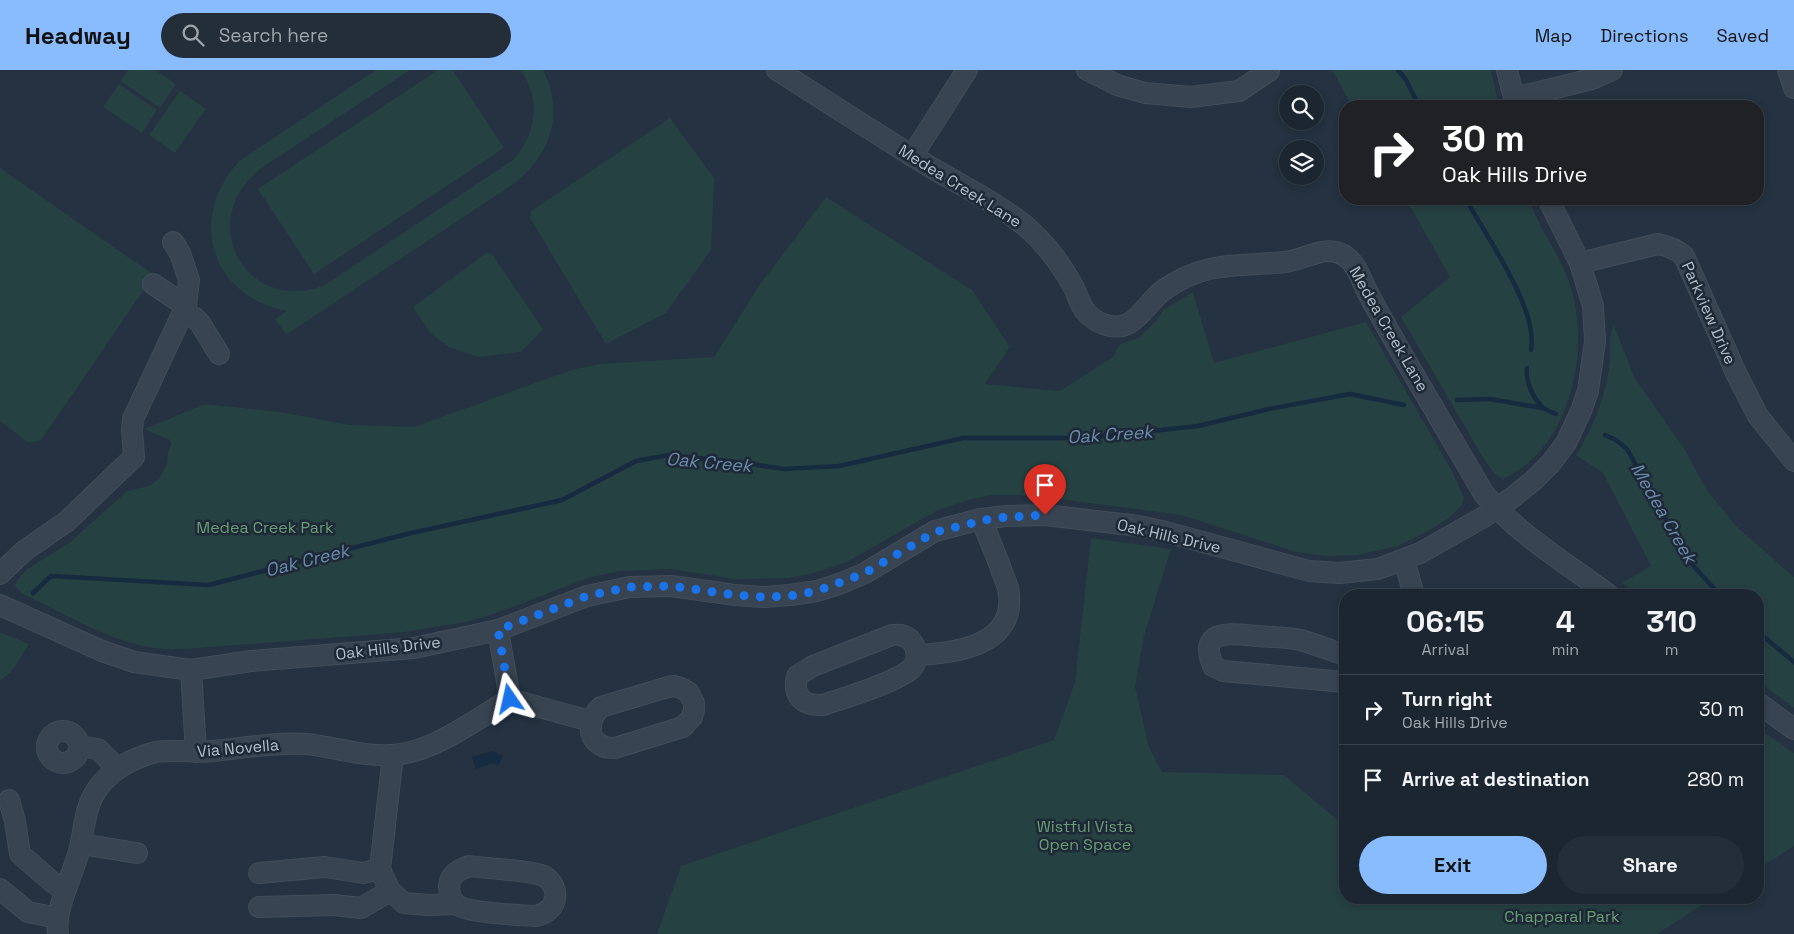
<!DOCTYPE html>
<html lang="en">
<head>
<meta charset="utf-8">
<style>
	body { margin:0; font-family:"Space Grotesk",sans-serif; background:#242e39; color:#f1f3f6; height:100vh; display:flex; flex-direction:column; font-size:19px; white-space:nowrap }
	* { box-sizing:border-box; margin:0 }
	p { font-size:16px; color:#a0a5ab }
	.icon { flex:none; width:28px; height:28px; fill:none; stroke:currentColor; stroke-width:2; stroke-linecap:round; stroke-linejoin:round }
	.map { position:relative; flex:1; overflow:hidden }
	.sheet { position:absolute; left:1339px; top:519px; width:425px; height:315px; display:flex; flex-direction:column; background:#1b2631; border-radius:20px; box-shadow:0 2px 8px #0003,0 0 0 1px #39434d }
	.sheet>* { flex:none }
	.top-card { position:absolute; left:1339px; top:30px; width:425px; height:105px; border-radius:20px; box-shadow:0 2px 8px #0003,0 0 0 1px #39434d; background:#202124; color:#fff; overflow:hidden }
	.fabs { position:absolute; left:1279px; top:15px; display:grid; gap:10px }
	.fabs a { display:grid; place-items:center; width:45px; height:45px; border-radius:50%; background:#1b2631; box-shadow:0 2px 8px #0003,0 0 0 1px #39434d; font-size:25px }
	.pin { position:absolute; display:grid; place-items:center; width:42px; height:42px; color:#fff; margin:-51px -21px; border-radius:50% 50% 50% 0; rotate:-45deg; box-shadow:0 0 5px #0007 }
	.pin .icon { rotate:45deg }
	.me { position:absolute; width:55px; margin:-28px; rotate:349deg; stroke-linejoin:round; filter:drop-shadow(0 0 4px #0008) }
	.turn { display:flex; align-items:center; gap:18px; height:105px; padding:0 20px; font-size:22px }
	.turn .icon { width:65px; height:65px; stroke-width:2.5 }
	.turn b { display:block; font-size:35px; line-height:42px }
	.eta { display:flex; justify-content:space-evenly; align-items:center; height:85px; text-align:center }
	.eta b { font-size:30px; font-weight:800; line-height:35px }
	.action { display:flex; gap:10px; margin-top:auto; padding:10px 20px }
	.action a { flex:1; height:58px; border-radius:30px; background:#88bcfe; color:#111; font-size:20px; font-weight:800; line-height:58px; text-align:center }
	.action a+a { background:#242e39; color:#f1f3f6 }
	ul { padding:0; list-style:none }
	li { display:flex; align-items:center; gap:15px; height:70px; padding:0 20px; border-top:1px solid #39434d }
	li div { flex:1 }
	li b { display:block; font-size:19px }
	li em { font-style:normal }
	header { display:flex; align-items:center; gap:30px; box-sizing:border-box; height:70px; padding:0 25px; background:#88bcfe; color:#111 }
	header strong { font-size:24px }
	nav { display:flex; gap:28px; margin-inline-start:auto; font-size:18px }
	.search { width:350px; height:45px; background:#242e39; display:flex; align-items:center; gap:12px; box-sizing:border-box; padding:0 18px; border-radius:28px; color:#a0a5ab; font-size:19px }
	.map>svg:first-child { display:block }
	.green { fill:#264142 }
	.water { fill:#162a40 }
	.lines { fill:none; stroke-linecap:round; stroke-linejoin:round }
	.stream { stroke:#162a40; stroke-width:4.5 }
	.minor-casing { stroke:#424d5a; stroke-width:22 }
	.minor { stroke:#384451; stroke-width:20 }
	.route { stroke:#1a73e8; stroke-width:9; stroke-dasharray:0 16.2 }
	.labels { text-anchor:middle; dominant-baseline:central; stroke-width:5; stroke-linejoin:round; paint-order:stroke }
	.street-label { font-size:16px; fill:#b5bfcb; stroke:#1d2936 }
	.park-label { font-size:16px; fill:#6b9e74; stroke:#1d2936 }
	.water-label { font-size:18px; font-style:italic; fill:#6c8bac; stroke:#1d2936 }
</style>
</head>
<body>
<header>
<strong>Headway</strong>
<div class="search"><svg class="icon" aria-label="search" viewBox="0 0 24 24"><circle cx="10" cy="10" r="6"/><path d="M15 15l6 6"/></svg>Search here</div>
<nav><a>Map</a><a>Directions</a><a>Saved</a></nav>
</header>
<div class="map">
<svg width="1794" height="864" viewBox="0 0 1794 864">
	<rect width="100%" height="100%" fill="#243241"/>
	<!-- green -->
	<g class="green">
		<polygon points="128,0 155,0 176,14 160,38 120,11"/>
		<path d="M376 0H410L260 99C195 151 245 244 323 216L513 90C536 65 542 28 520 0H543C565 42 551 85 515 113L286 265 275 249 287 241C210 226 187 148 239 91Z"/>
		<polygon points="438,0 453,0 504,78 314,204 258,119"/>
		<polygon points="1332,0 1491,0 1499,36 1352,36"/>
		<polygon points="119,14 157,40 142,63 103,37"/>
		<polygon points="180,21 206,39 175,83 149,65"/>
		<polygon points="670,48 714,108 711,180 666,243 606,274 530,148 531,141"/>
		<polygon points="0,98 154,205 41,370 29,373 0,351"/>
		<path d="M826 127 972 220 1010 277 985 314 1060 321 1113 287 1120 274 1139 268 1156 251 1163 240 1193 222 1214 293 1366 252 1452 401 1464 428 1462 435 1449 448 1428 461 1398 476 1357 485 1326 486 1296 482 1182 445 1065 430 1018 425H992L969 430 938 440 847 492 817 502 790 508 735 509 671 499 620 501 588 508 494 544 466 552 405 562 198 578C181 579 165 580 148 577 103 568 62 542 21 523L15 516 17 510 27 499 69 473 127 421 149 416 159 409 167 394 168 382 171 374 170 370 144 359 205 334 280 342 350 355 414 357 571 300 600 294 714 287 761 213Z"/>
		<path d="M1406 129H1529C1540 162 1565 190 1573 225 1589 289 1568 380 1503 409L1495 404 1485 391 1401 247 1450 207Z"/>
		<polygon points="486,183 492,184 543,259 521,282 479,287 449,277 431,264 413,237"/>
		<path d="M1614 255 1634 307 1685 380 1706 419 1737 457 1794 507V638L1758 611V525H1639L1622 513 1651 496 1603 403 1576 385C1594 356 1607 324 1610 290 1611 276 1608 269 1614 255Z"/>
		<polygon points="1091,468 1171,479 1144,566 1135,617 1149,677 1162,702 1284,705 1345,756 1345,828 1713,828 1657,864 657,864 681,796 1054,670 1075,612"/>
		<polygon points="0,562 29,574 12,601 0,611"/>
		<polygon points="1758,658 1794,683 1794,776 1758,799"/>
	</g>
	<!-- water -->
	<polygon class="water" points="493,681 503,686 498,696 493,693 476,699 472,687"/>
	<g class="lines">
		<!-- stream -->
		<g class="stream">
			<polyline points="1398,0 1406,10 1419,36"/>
			<path d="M1466 129C1485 165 1539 239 1531 280"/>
			<path d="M1527 298C1525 311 1533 327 1541 336 1545 340 1551 342 1556 344"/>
			<polyline points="1457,330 1490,329 1542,338"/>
			<polyline points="1605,365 1616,370 1627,379 1689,491 1720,525"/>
			<polyline points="33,523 51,506 209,515 407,464 562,430 636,391 669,385 728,391 785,399 839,396 963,368 1087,368 1198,356 1269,339 1350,324 1404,335"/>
			<polyline points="1758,562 1794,592"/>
		</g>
		<!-- minor casing -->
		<g class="minor-casing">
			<g id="minor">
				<path d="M777 0C829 33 880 66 932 98 963 116 1004 137 1030 160 1047 176 1063 197 1074 218 1078 226 1080 236 1087 243 1091 248 1096 251 1103 254 1135 266 1144 233 1165 219 1208 190 1238 197 1285 192 1305 190 1327 173 1345 186 1358 195 1361 210 1368 223 1373 233 1379 243 1384 252 1416 310 1451 367 1484 424 1519 465 1566 493 1609 525"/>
				<polyline points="1087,0 1117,15 1145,23 1191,27 1239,21 1269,1"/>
				<polyline points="1507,0 1516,36"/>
				<polyline points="1788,0 1794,18"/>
				<polyline points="1514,28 1592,9 1612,0"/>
				<polyline points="912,86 967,0"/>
				<path d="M1580 193 1658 174C1669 176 1676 179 1684 186L1737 305 1758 346 1794 391"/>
				<polyline points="153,214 186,236"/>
				<polyline points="183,243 195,248 200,253 219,284"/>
				<polyline points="1404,490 1414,525"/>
				<polyline points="0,504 24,481 66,452 134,387 132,360 133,349 186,236 189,210 180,183 173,172"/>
				<polyline points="0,535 102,581 134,592 191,600 251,591 414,578 498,560 587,526 630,517 671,516 735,525 764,527 790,525 817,521 842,513 865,503 935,461 981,449 1006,446 1045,445 1139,456 1166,462 1309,501 1339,503 1378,499 1420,483 1482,448 1513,427 1534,410 1551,393 1566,373 1581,341 1588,321 1595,271 1593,236 1580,193 1548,129"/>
				<polyline points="498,560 510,629"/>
				<path d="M892 565C896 565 901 564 904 566 916 570 921 588 912 598 898 612 844 628 823 635 804 636 792 627 797 606L813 596Z"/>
				<path d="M917 585C958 583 1019 575 1008 518 1006 511 1002 503 1000 496 994 481 988 465 981 449"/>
				<path d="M1345 585C1330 580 1315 574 1300 570 1287 567 1271 567 1258 566 1233 564 1197 557 1213 596L1223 601 1345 612"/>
				<polyline points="191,600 196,682"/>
				<path d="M675 616 683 619 689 623 694 633V640L692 647 683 657 615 678C611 678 606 678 603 676 585 669 589 647 601 637L668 617Z"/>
				<polyline points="510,629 590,651"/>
				<polyline points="1758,633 1794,659"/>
				<circle cx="63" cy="677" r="16"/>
				<polyline points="79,676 98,679 117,698"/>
				<polyline points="393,685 380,799 390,821 404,833 428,835 456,834"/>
				<polyline points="9,730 15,751 20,784 51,811 65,821"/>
				<polyline points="81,774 137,783"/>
				<path d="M469 796C482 798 535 801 544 806 552 811 557 820 555 829 553 839 545 844 536 846 520 845 465 843 456 834 451 830 449 822 449 816 450 804 459 800 469 796Z"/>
				<polyline points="259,803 325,797 363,803 380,799"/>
				<polyline points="0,819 28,842 58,848"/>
				<polyline points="259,837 334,835 361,838 390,821"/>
				<path d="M58 864C54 839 73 805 79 781 84 762 84 743 93 726 105 703 131 688 156 682 173 679 195 683 213 681 244 678 275 672 307 674 335 677 363 687 392 685 432 683 477 649 510 629"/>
			</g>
		</g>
		<!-- minor -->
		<use href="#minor" class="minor"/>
	</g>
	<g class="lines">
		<!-- route -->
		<polyline class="route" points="510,629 498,560 587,526 630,517 671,516 735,525 764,527 790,526 817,521 865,503 935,462 994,448 1045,445"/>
	</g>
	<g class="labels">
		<!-- street labels -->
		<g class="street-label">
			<text transform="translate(960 116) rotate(32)">Medea Creek Lane</text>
			<text transform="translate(1709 243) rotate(66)">Parkview Drive</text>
			<text transform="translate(1389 259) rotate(60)">Medea Creek Lane</text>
			<text transform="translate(1169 466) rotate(13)">Oak Hills Drive</text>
			<text transform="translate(388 578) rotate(-7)">Oak Hills Drive</text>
			<text transform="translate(238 678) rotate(-5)">Via Novella</text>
		</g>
		<!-- park labels -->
		<g class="park-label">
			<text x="265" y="457">Medea Creek Park</text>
			<text x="1085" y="756">Wistful Vista<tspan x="1085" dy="18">Open Space</tspan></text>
			<text x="1562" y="846">Chapparal Park</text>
		</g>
		<!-- water labels -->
		<g class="water-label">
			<text transform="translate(1110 364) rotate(-4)">Oak Creek</text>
			<text transform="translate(709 392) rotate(5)">Oak Creek</text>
			<text transform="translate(1664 443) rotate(60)">Medea Creek</text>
			<text transform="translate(307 490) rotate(-14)">Oak Creek</text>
		</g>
	</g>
</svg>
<div class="fabs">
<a><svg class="icon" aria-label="search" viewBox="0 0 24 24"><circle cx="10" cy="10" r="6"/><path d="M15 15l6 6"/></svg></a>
<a><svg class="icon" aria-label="layers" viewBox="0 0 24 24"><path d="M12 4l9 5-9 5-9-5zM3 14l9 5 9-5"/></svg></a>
</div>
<div class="pin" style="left:1045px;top:445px;background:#d93025"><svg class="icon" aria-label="arrive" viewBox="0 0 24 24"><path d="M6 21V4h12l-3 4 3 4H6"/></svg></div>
<svg class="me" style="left:510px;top:629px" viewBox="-20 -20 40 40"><path d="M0-17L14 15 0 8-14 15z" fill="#1a73e8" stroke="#fff" stroke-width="4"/></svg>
<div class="top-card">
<div class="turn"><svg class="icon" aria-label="right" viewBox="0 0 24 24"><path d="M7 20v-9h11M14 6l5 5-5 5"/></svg><div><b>30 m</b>Oak Hills Drive</div></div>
</div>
<section class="sheet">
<div class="eta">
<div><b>06:15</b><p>Arrival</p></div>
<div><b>4</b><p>min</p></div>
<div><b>310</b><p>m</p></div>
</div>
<ul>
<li><svg class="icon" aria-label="right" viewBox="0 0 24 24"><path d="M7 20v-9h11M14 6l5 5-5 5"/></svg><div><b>Turn right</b><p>Oak Hills Drive</p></div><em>30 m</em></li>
<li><svg class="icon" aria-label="arrive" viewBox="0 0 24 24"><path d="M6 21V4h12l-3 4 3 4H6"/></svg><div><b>Arrive at destination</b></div><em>280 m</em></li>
</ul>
<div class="action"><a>Exit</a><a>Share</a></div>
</section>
</div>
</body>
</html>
